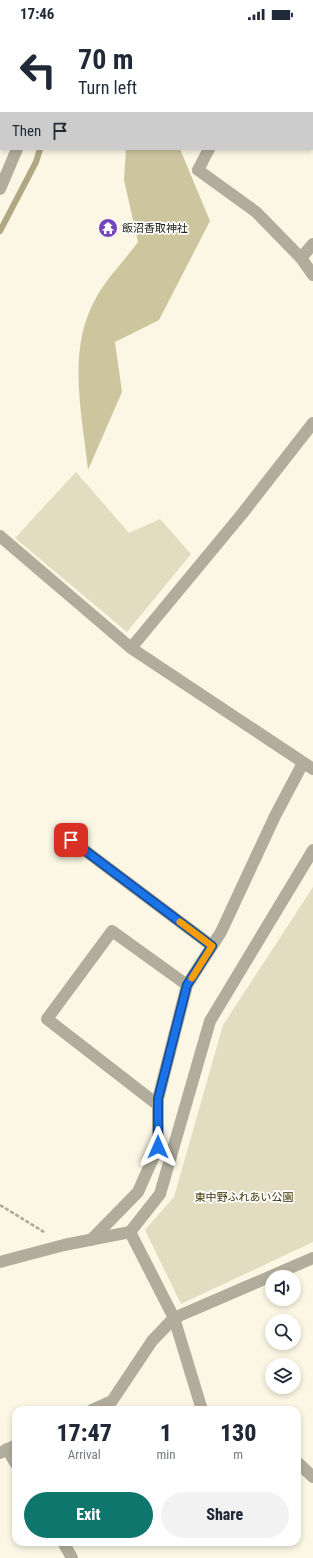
<!DOCTYPE html>
<html lang="en">
<head>
<meta charset="utf-8">
<style>
	body { margin:0; font-family:"Roboto Condensed","Noto Sans JP",sans-serif; background:#f2f2f3; color:#1f2937; height:100vh; display:flex; flex-direction:column; font-size:15px; white-space:nowrap }
	* { box-sizing:border-box; margin:0 }
	p { font-size:13px; color:#747a83 }
	.icon { flex:none; width:22px; height:22px; fill:none; stroke:currentColor; stroke-width:2; stroke-linecap:round; stroke-linejoin:round }
	.map { position:relative; flex:1; overflow:hidden }
	.panel { position:absolute; left:12px; top:1378px; width:289px; height:140px; display:flex; flex-direction:column; background:#fff; border-radius:12px; box-shadow:0 2px 6px #0003 }
	.panel>* { flex:none }
	.top-card { position:absolute; left:0px; top:0px; width:313px; height:122px; box-shadow:0 2px 6px #0003; background:#fff; color:#1f2937; overflow:hidden }
	.controls { position:absolute; left:265px; top:1242px; display:grid; gap:8px }
	.controls a { display:grid; place-items:center; width:36px; height:36px; border-radius:50%; background:#fff; box-shadow:0 2px 6px #0003; font-size:20px }
	.pin { position:absolute; display:grid; place-items:center; width:34px; height:34px; color:#fff; margin:-17px; border-radius:8px; box-shadow:0 2px 6px #0006 }
	.me { position:absolute; width:44px; margin:-22px; rotate:0deg; stroke-linejoin:round; filter:drop-shadow(0 0 3px #0008) }
	.turn { display:flex; align-items:center; gap:14px; height:84px; padding:0 12px; font-size:18px }
	.turn .icon { width:52px; height:52px; stroke-width:2.5 }
	.turn b { display:block; font-size:28px; line-height:34px }
	.then { display:flex; align-items:center; height:38px; padding:0 12px; background:#0003; gap:8px; font-size:15px }
	.eta { display:flex; justify-content:space-evenly; align-items:center; height:68px; text-align:center }
	.eta b { font-size:24px; font-weight:800; line-height:28px }
	.cta { display:flex; gap:8px; margin-top:auto; padding:8px 12px }
	.cta a { flex:1; height:46px; border-radius:24px; background:#0f766e; color:#fff; font-size:16px; font-weight:800; line-height:46px; text-align:center }
	.cta a+a { background:#f2f2f3; color:#1f2937 }
	.status { display:flex; justify-content:space-between; align-items:center; height:28px; padding:0 20px; background:#fff; direction:ltr }
	.status svg { height:11px; fill:currentColor }
	.map>svg:first-child { display:block }
	.green { fill:#e2ddc0 }
	.forest { fill:#ccc59e }
	.lines { fill:none; stroke-linecap:round; stroke-linejoin:round }
	.stream { stroke:#b0a883; stroke-width:6 }
	.path { stroke:#aaa798; stroke-width:2.5; stroke-dasharray:4 2; stroke-linecap:butt }
	.minor { stroke:#b0ad9c; stroke-width:12 }
	.route-casing { stroke:#114b97; stroke-width:10 }
	.route { stroke:#1a73e8; stroke-width:7 }
	.slow { stroke:#f59e0b; stroke-width:7 }
	.labels { text-anchor:middle; dominant-baseline:central; stroke-width:3.5; stroke-linejoin:round; paint-order:stroke }
	.poi-label { font-size:11px; fill:#25241c; stroke:#fff; text-anchor:start }
	.park-label { font-size:11px; fill:#393000; stroke:#fff }
</style>
</head>
<body>
<div class="status"><b>17:46</b><svg viewBox="0 0 49 12"><path d="M0 12V9h3v3zM5 12V6h3v6zM10 12V3h3v9zM15 12V0h3v12zM26 1h20v11H26zM47 4h2v5h-2z"/></svg></div>
<div class="map">
<svg width="313" height="1530" viewBox="0 0 313 1530">
	<rect width="100%" height="100%" fill="#fbf7e4"/>
	<!-- green -->
	<g class="green">
		<polygon points="76,444 129,505 160,491 191,526 127,604 15,510"/>
		<polygon points="313,859 313,1214 181,1276 145,1202 174,1169 223,997"/>
	</g>
	<!-- forest -->
	<g class="forest">
		<polygon points="138,0 211,0 138,1"/>
		<path d="M126 121H180L210 193 159 292 115 314 122 364 88 442C82 384 66 321 97 268 108 249 125 232 138 214L124 152Z"/>
	</g>
	<g class="lines">
		<!-- stream -->
		<g class="stream">
			<polyline points="73,1 73,0"/>
			<polyline points="0,203 36,134 40,121"/>
		</g>
		<!-- path -->
		<polyline class="path" points="0,1177 44,1204"/>
		<!-- minor -->
		<g class="minor">
			<polyline points="49,1 49,0"/>
			<polyline points="275,1 275,0"/>
			<polyline points="312,23 313,23"/>
			<polyline points="209,121 198,142 256,184 301,230 313,247"/>
			<polyline points="0,161 17,121"/>
			<polyline points="301,230 313,216"/>
			<polyline points="0,508 131,620 313,741"/>
			<polyline points="131,620 242,486 313,395"/>
			<polyline points="71,812 212,918"/>
			<polyline points="158,1077 47,991 112,903 187,957"/>
			<polyline points="130,1204 174,1290 202,1382"/>
			<polyline points="91,1212 138,1164 158,1119 158,1071 187,957 221,904 275,788 303,735"/>
			<polyline points="0,1234 64,1217 130,1204 160,1166 210,993 313,822"/>
			<polyline points="92,1382 112,1373 152,1313 174,1290 313,1230"/>
			<polyline points="7,1421 16,1436"/>
			<polyline points="0,1425 16,1417"/>
			<polyline points="297,1434 313,1449"/>
			<polyline points="63,1514 72,1530"/>
		</g>
	</g>
	<g class="lines">
		<!-- route casing -->
		<g class="route-casing">
			<polyline id="route" points="71,812 212,918 187,957 158,1071 158,1119"/>
		</g>
		<!-- route -->
		<use href="#route" class="route"/>
		<!-- slow -->
		<polyline class="slow" points="180,894 212,918 192,950"/>
	</g>
	<!-- icons -->
	<defs>
		<g id="temple-disc" transform="scale(1)"><circle r="9.5" fill="#7345bd" stroke="#fff"/><path d="M0-6L5-2H3V0L6.5 2.5H4V6H1.5V3h-3V6H-4V2.5H-6.5L-3 0V-2H-5Z" fill="#fff"/></g>
	</defs>
	<g fill-rule="evenodd">
		<use href="#temple-disc" x="108" y="200"/>
	</g>
	<g class="labels">
		<!-- poi labels -->
		<g class="poi-label">
			<text x="122" y="200">飯沼香取神社</text>
		</g>
		<!-- park labels -->
		<g class="park-label">
			<text x="244" y="1169">東中野ふれあい公園</text>
		</g>
	</g>
</svg>
<div class="controls">
<a><svg class="icon" aria-label="sound" viewBox="0 0 24 24"><path d="M4 9h4l5-4v14l-5-4H4zM17 9q2 3 0 6"/></svg></a>
<a><svg class="icon" aria-label="search" viewBox="0 0 24 24"><circle cx="10" cy="10" r="6"/><path d="M15 15l6 6"/></svg></a>
<a><svg class="icon" aria-label="layers" viewBox="0 0 24 24"><path d="M12 4l9 5-9 5-9-5zM3 14l9 5 9-5"/></svg></a>
</div>
<div class="pin" style="left:71px;top:812px;background:#d93025"><svg class="icon" aria-label="arrive" viewBox="0 0 24 24"><path d="M6 21V4h12l-3 4 3 4H6"/></svg></div>
<svg class="me" style="left:158px;top:1119px" viewBox="-20 -20 40 40"><path d="M0-17L14 15 0 8-14 15z" fill="#1a73e8" stroke="#fff" stroke-width="4"/></svg>
<div class="top-card">
<div class="turn"><svg class="icon" aria-label="left" viewBox="0 0 24 24"><path d="M17 20v-9H6M10 6l-5 5 5 5"/></svg><div><b>70 m</b>Turn left</div></div>
<div class="then">Then<svg class="icon" aria-label="arrive" viewBox="0 0 24 24"><path d="M6 21V4h12l-3 4 3 4H6"/></svg></div>
</div>
<section class="panel">
<div class="eta">
<div><b>17:47</b><p>Arrival</p></div>
<div><b>1</b><p>min</p></div>
<div><b>130</b><p>m</p></div>
</div>
<div class="cta"><a>Exit</a><a>Share</a></div>
</section>
</div>
</body>
</html>
